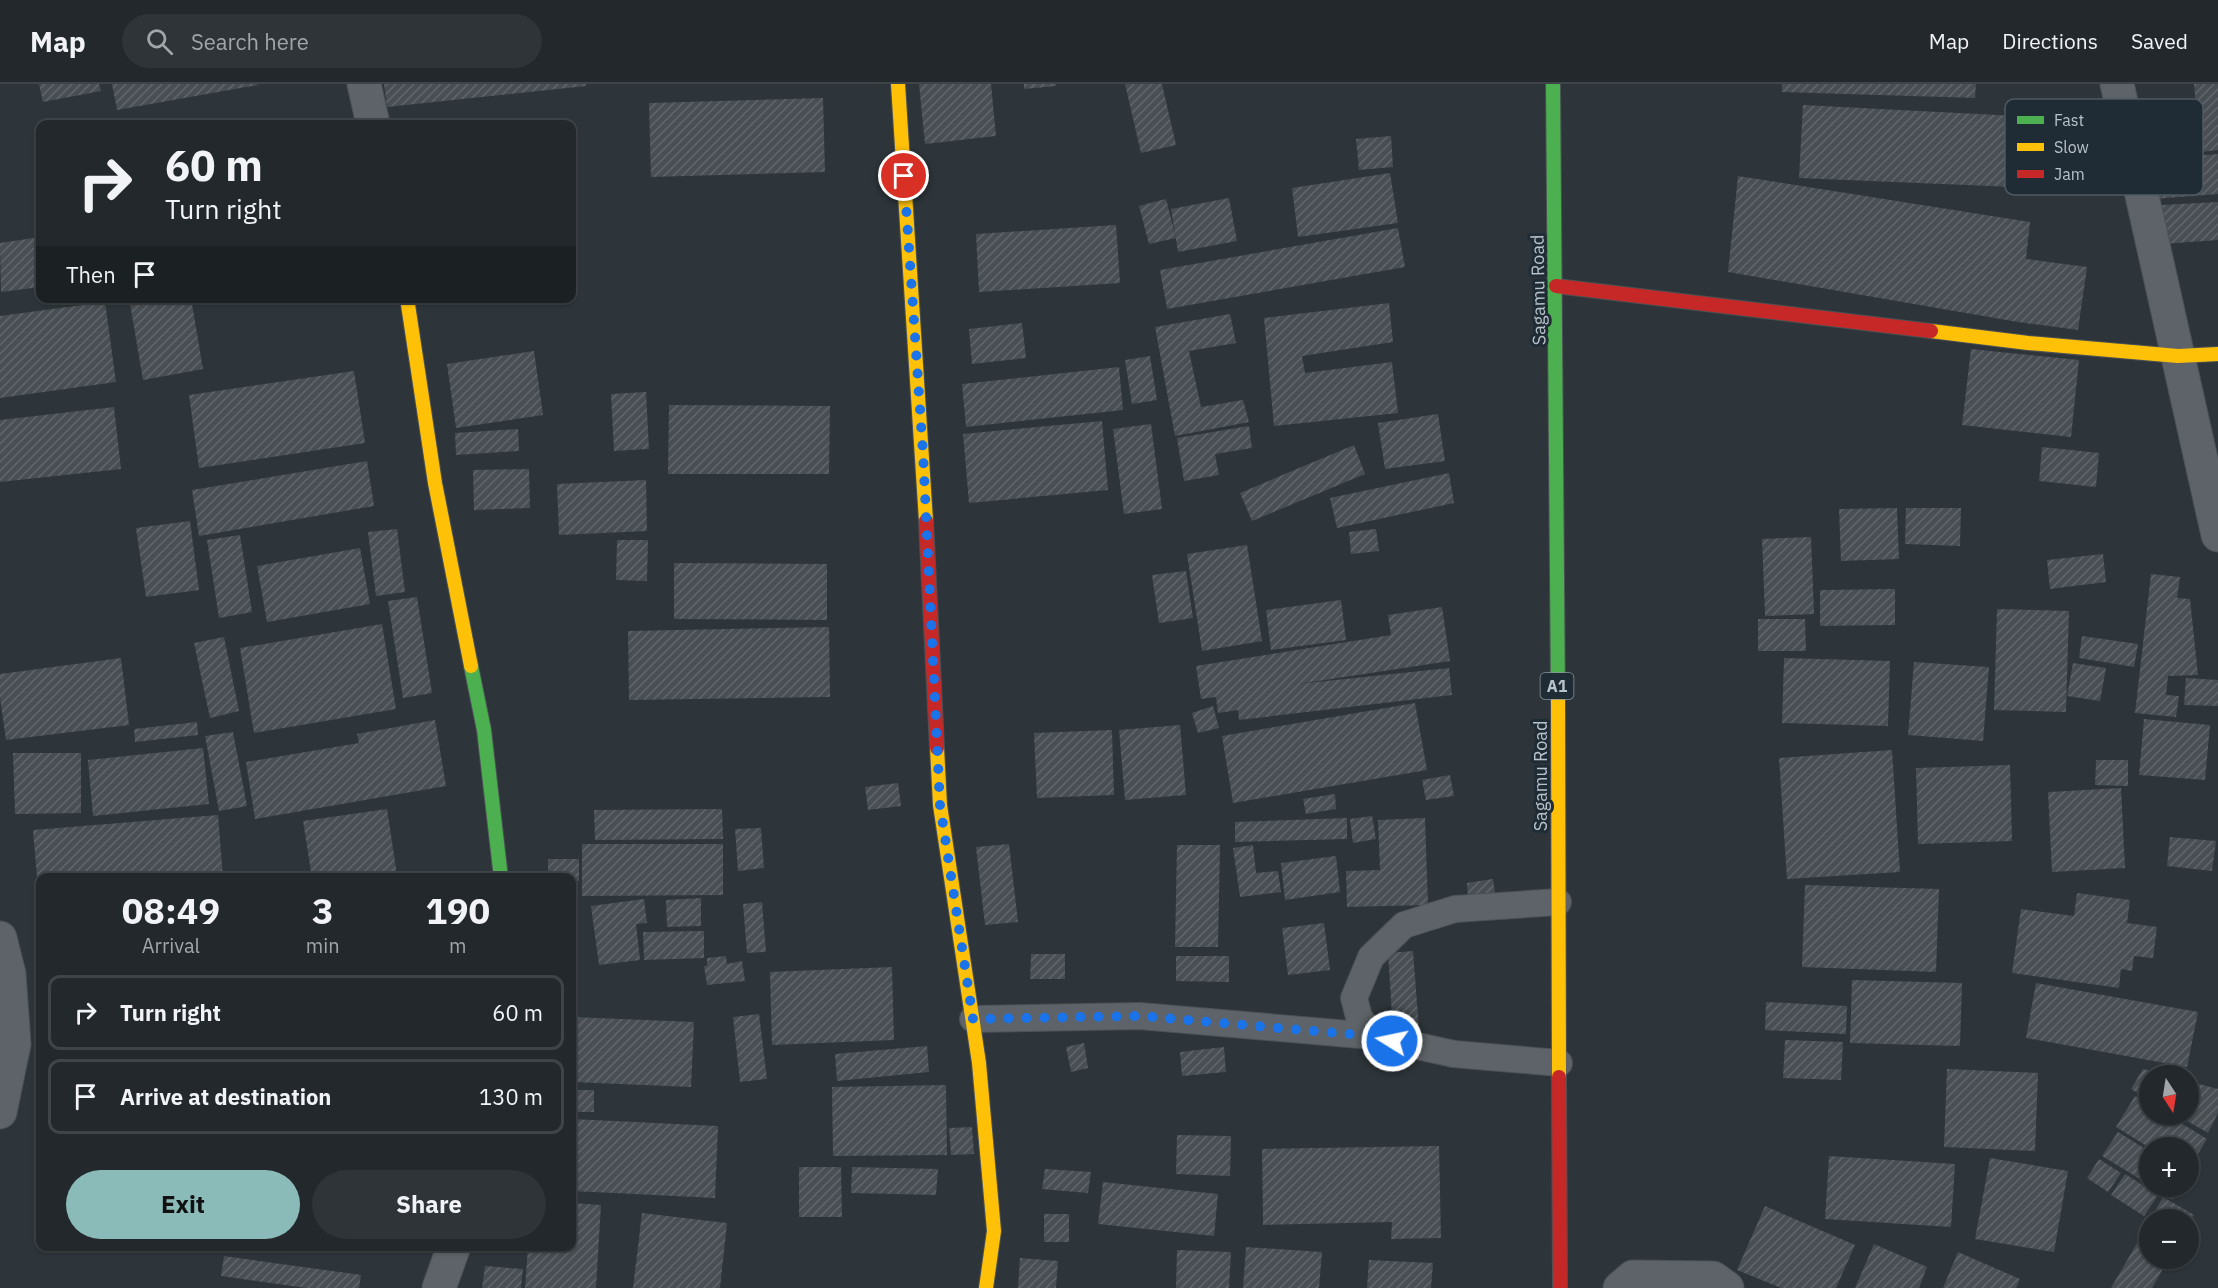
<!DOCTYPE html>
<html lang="en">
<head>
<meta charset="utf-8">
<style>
	body { margin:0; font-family:"IBM Plex Sans",sans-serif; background:#2e3438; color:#f1f3f6; height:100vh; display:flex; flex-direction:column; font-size:22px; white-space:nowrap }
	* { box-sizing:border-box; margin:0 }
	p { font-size:20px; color:#a2a6a9 }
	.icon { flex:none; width:33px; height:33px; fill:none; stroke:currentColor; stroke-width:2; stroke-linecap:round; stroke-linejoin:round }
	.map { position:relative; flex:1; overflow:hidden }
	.sheet { position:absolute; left:36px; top:789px; width:540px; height:378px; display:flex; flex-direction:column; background:#22282c; border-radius:12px; box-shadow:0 2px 4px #0004,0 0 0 2px #3f4448 }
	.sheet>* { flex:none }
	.guide { position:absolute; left:36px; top:36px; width:540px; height:183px; border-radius:12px; box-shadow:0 2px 4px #0004,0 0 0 2px #3f4448; background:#22282c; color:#f1f3f6; overflow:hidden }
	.needle { width:39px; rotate:168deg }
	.buttons { position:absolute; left:2139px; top:981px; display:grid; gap:12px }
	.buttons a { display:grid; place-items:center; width:60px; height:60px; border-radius:50%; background:#22282c; box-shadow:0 2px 4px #0004,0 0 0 2px #3f4448; font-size:30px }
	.pin { position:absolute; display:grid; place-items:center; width:51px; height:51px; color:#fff; margin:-26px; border:3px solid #fff; border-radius:50%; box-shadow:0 2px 6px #0007 }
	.me { position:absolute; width:66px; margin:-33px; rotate:280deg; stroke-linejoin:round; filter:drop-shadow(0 0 4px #0008) }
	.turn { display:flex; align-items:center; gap:21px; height:126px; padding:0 30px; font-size:27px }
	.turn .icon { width:78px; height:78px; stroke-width:2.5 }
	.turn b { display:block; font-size:42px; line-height:51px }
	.then { display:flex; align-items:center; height:57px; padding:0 30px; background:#0003; gap:12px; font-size:22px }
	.eta { display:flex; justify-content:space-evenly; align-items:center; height:102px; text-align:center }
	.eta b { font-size:36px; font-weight:700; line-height:42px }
	.button { display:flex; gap:12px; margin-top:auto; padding:12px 30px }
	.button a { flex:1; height:69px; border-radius:36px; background:#8bbbb9; color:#111; font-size:24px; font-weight:700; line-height:69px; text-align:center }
	.button a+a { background:#2e3438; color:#f1f3f6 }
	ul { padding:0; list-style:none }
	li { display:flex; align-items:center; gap:18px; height:75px; margin:0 12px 9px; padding:0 18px; border:3px solid #3f4448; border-radius:12px }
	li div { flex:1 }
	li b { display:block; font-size:22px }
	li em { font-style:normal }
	header { display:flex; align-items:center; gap:36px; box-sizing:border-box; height:84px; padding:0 30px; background:#22282c; border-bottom:2px solid #3f4448 }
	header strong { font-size:28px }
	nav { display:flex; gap:33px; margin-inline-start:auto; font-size:21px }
	.search { width:420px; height:54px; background:#2e3438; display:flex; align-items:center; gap:15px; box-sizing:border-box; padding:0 21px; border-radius:33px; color:#a2a6a9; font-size:22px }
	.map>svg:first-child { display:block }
	.building { fill:url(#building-hatch) }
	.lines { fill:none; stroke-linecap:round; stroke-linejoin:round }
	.lane-casing { stroke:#4b5154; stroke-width:28 }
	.street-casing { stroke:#4b5154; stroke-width:35 }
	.fast-casing { stroke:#4b5154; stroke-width:16 }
	.slow-casing { stroke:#4b5154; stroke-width:16 }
	.jam-casing { stroke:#4b5154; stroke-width:16 }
	.lane { stroke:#5d6368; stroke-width:26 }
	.street { stroke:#5d6368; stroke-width:33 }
	.fast { stroke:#4caf50; stroke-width:14 }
	.slow { stroke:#ffc107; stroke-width:14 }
	.jam { stroke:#c62828; stroke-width:14 }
	.route { stroke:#1a73e8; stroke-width:10; stroke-dasharray:0 18 }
	.labels { text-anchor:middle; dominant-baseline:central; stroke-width:6; stroke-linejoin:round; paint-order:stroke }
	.shield { fill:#202c35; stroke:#8a959d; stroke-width:1.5 }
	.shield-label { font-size:16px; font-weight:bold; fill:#b8c2ca }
	.street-label { font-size:18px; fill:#b8c2ca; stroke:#202c35 }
	.key { fill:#202c35; stroke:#4e5962; stroke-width:1.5 }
	.key-label { font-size:16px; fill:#b8c2ca }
</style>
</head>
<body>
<header>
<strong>Map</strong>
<div class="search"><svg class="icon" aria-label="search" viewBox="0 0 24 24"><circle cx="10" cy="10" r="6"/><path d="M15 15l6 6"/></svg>Search here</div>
<nav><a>Map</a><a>Directions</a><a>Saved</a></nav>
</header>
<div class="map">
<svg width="2218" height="1204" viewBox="0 0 2218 1204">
	<defs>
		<pattern id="building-hatch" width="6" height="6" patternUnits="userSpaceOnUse" patternTransform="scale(1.5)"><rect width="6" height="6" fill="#484e53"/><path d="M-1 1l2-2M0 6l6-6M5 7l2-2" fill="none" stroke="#60666a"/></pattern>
	</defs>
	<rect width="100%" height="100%" fill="#2d353a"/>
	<!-- building -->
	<g class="building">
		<polygon points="39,0 99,0 101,7 43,18"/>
		<polygon points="112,0 257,0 258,1 117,26"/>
		<polygon points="384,0 586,0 586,2 387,23"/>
		<polygon points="919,0 991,0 996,52 925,60"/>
		<polygon points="1024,0 1056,0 1056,2 1024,5"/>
		<polygon points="1125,0 1162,0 1176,61 1141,69"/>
		<polygon points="1782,0 1976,0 1975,14 1782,8"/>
		<polygon points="2194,0 2218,0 2218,66 2200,68"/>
		<polygon points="823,14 825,88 651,93 649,19"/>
		<polygon points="1803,21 2017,32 2013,103 1799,94"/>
		<polygon points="1391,52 1393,83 1359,86 1356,55"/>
		<polygon points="2218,70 2218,110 2154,115 2150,75"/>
		<polygon points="1390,89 1398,139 1298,153 1292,104"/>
		<polygon points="1738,92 2030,138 2026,175 2087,183 2078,246 2018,238 1728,188"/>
		<polygon points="1229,114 1237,157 1178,168 1171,125"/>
		<polygon points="1166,115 1176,154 1149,160 1139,122"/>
		<polygon points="2218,118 2218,156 2163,160 2161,121"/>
		<polygon points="1116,141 1120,199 979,208 976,150"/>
		<polygon points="1398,144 1405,183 1167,225 1160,186"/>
		<polygon points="40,153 40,203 1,208 0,159"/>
		<polygon points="129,214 191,214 203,285 143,296"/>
		<polygon points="105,218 116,298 0,314 0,232"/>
		<polygon points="1389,219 1393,258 1302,272 1305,289 1392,278 1398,329 1274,342 1264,234"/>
		<polygon points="1230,230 1236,259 1189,267 1201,323 1243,316 1249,338 1175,352 1155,243"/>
		<polygon points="1022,239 1026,274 972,280 969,245"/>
		<polygon points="1971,265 2079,276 2071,353 1962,341"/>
		<polygon points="534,267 543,331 456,344 447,280"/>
		<polygon points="1150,272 1157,316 1132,320 1125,276"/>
		<polygon points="1119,283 1123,326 966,343 962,300"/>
		<polygon points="354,287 365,359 199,384 189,311"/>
		<polygon points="646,308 649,365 614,367 611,310"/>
		<polygon points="669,321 830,322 829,390 668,390"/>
		<polygon points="114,323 121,385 0,398 0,336"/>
		<polygon points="1438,330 1445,377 1385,385 1378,339"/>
		<polygon points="1102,337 1108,406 969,419 963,350"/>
		<polygon points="1151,340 1162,425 1124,430 1113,345"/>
		<polygon points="1249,342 1252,364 1215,370 1219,391 1184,397 1177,354"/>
		<polygon points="518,345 519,367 456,371 455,349"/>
		<polygon points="1354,361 1365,390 1252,437 1240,409"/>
		<polygon points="2042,363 2099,369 2096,403 2039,397"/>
		<polygon points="367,377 374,422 199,452 192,406"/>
		<polygon points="529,385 530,424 474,426 473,386"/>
		<polygon points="1449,389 1454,419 1337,444 1330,414"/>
		<polygon points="646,396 647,447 559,451 557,400"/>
		<polygon points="1897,424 1899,475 1841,477 1839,425"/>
		<polygon points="1906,424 1961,424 1960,462 1905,460"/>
		<polygon points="190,437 199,506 146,513 136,444"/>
		<polygon points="397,445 405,508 376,512 368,448"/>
		<polygon points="1376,445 1379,467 1351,470 1349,448"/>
		<polygon points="240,451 252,528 219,534 207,456"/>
		<polygon points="1811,453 1814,530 1765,532 1762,455"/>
		<polygon points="617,456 648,456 647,497 616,496"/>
		<polygon points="1247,461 1262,557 1202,567 1187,470"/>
		<polygon points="360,464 370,520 267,538 257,482"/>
		<polygon points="2103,470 2106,498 2050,505 2047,476"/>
		<polygon points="674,479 827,480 827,536 674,535"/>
		<polygon points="1186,487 1193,534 1159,539 1152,491"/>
		<polygon points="2151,490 2180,493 2177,514 2190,515 2198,591 2168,592 2166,611 2179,612 2176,633 2135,629"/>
		<polygon points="1895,505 1895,541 1820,542 1820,506"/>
		<polygon points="417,513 432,609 403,614 388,517"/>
		<polygon points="1341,516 1346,556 1271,566 1266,526"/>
		<polygon points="1442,523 1450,577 1298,600 1449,584 1452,611 1239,636 1238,626 1218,629 1216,613 1201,615 1196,582 1391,551 1388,531"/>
		<polygon points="1997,525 2069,527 2066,628 1994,626"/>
		<polygon points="1758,535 1805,535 1806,567 1758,567"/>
		<polygon points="382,540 396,625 254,649 240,564"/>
		<polygon points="829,543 830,613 629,616 628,547"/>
		<polygon points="2082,552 2138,560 2134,583 2079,574"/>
		<polygon points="224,553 239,627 210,634 194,559"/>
		<polygon points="121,574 129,641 6,656 0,614 0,590"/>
		<polygon points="1784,574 1890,577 1888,642 1782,639"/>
		<polygon points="1914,578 1989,583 1983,657 1908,651"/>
		<polygon points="2073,579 2106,584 2100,617 2067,612"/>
		<polygon points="2186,594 2218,596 2218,622 2184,621"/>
		<polygon points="1415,619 1427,686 1233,719 1222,652"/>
		<polygon points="1213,622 1219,644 1198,649 1192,629"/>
		<polygon points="2144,635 2210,641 2205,696 2139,691"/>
		<polygon points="435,636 446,702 255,735 246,678 359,659 357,650"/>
		<polygon points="197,638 198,651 135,658 134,645"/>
		<polygon points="1180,641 1186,711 1125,716 1119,646"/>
		<polygon points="1112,646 1114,711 1037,714 1034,649"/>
		<polygon points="233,648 247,722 219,727 205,652"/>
		<polygon points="203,664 209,720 93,732 88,676"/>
		<polygon points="1892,666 1900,788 1787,795 1779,674"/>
		<polygon points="13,669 81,669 81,729 15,730"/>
		<polygon points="2096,676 2128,676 2128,702 2095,701"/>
		<polygon points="2010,681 2012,757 1918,760 1916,684"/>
		<polygon points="1450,691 1454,712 1426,716 1422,696"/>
		<polygon points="898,699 901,722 868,726 865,703"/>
		<polygon points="2121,704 2125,784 2052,788 2048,708"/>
		<polygon points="1335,710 1336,725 1306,730 1303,715"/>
		<polygon points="387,725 397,791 384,794 312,794 303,737"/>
		<polygon points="722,725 723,755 595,756 594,726"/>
		<polygon points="218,731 223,794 40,794 40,817 39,817 33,746"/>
		<polygon points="1372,732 1376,755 1353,759 1350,735"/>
		<polygon points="1347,734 1347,755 1235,758 1235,738"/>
		<polygon points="1425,734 1428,821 1347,823 1346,787 1380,786 1378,736"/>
		<polygon points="761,744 764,784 738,787 735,745"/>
		<polygon points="2170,753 2216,757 2212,787 2167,782"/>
		<polygon points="582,760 723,760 723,811 582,812"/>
		<polygon points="1009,760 1018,838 985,841 976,763"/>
		<polygon points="1177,761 1220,761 1218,863 1175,863"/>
		<polygon points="1253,761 1256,789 1278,787 1281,808 1240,813 1233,764"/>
		<polygon points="1336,772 1340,808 1285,816 1281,779"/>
		<polygon points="548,775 579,775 579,797 572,796 572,794 548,794"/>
		<polygon points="1493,795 1495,809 1468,813 1467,799"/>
		<polygon points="1805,801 1939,805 1936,888 1802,883"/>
		<polygon points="2077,809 2130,816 2127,839 2157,843 2153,874 2134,872 2132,887 2121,885 2119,904 2012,889 2021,825 2074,832"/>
		<polygon points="701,814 701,842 667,843 666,816"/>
		<polygon points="644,815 647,839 636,840 640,876 599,881 591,822"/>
		<polygon points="762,818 766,868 747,869 743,820"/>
		<polygon points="1324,839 1330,886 1288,891 1282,844"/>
		<polygon points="704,847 704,874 644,876 643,848"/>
		<polygon points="1413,867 1419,945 1393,946 1388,869"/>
		<polygon points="1031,870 1065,870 1065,895 1030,895"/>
		<polygon points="726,872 727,880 742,877 745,897 707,901 704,882 707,882 707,874"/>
		<polygon points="1176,872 1229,872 1229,898 1176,897"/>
		<polygon points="892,883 894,956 772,961 770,888"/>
		<polygon points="1852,896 1962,899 1960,962 1850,959"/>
		<polygon points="2036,899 2198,928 2187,983 2026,954"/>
		<polygon points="1766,918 1847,922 1846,950 1765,946"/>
		<polygon points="759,930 767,995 740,998 733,933"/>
		<polygon points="572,933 694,938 691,1003 572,998"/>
		<polygon points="1785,956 1843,958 1841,996 1783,994"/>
		<polygon points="1084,959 1088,984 1071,988 1066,963"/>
		<polygon points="927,962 929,988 837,997 835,970"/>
		<polygon points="1224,963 1226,988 1182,992 1180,968"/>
		<polygon points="1947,985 2038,989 2035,1067 1944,1063"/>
		<polygon points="2143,985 2166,991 2150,992 2150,1016 2131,1005"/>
		<polygon points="2188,997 2218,1005 2218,1029 2208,1049 2175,1030 2188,1030"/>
		<polygon points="946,1001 947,1071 833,1072 832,1003"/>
		<rect x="572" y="1006" width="22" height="22"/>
		<polygon points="2135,1012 2150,1021 2150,1030 2166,1030 2207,1055 2188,1086 2188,1064 2150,1064 2116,1043"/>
		<polygon points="572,1035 718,1042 715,1114 572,1107"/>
		<polygon points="972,1043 974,1070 951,1071 949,1044"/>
		<polygon points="2118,1048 2150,1068 2150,1101 2102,1072"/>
		<polygon points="1177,1051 1231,1052 1230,1092 1176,1090"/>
		<polygon points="1439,1062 1441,1154 1391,1155 1392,1138 1263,1141 1262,1065"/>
		<polygon points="1829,1072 1955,1080 1951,1143 1825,1135"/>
		<polygon points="1990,1074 2068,1087 2054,1168 1975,1155"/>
		<polygon points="2099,1075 2121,1089 2108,1108 2087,1094"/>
		<polygon points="799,1083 841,1083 842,1133 799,1133"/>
		<polygon points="852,1083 938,1085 936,1111 851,1109"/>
		<polygon points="1045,1085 1091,1088 1088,1109 1042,1105"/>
		<polygon points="2125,1090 2158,1111 2144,1132 2111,1111"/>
		<polygon points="1103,1098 1218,1110 1214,1152 1098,1140"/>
		<polygon points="2151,1102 2181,1102 2173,1116"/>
		<polygon points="2163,1113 2194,1131 2188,1140 2188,1136 2150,1136"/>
		<polygon points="572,1119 601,1121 596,1204 525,1204 528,1162 572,1162"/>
		<polygon points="1765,1122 1855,1161 1836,1204 1781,1204 1737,1186"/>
		<polygon points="642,1129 727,1139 720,1204 633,1204"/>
		<rect x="1044" y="1130" width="25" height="28"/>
		<polygon points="2150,1137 2150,1174 2169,1174 2152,1204 2111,1204"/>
		<polygon points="1874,1160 1927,1183 1919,1204 1855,1204"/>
		<polygon points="1246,1163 1322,1168 1319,1204 1243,1204"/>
		<polygon points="1177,1166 1231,1168 1229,1204 1176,1204"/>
		<polygon points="1958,1168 2020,1195 2016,1204 1943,1204"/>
		<polygon points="224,1172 361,1191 359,1204 306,1204 221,1192"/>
		<polygon points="1020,1174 1058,1177 1056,1204 1018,1204"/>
		<polygon points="1369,1176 1433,1179 1431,1204 1367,1204"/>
		<polygon points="485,1182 523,1185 521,1204 482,1204"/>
	</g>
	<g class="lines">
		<!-- lane casing -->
		<g class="lane-casing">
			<g id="lane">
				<polyline points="1558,818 1455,825 1404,841 1371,873 1354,914 1359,933 1372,952 1454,970 1559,979"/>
				<polyline points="973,935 1140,932 1372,952"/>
			</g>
		</g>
		<!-- street casing -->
		<g class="street-casing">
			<g id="street">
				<polyline points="364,0 373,40"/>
				<polyline points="2117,0 2218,451"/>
				<polyline points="0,854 9,890 14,960 0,1028"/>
				<polyline points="439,1204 454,1162"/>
				<polyline points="1620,1204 1633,1193 1713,1194 1727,1204"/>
			</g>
		</g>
		<!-- fast casing -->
		<g class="fast-casing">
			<g id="fast">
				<polyline points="1553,0 1558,615"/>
				<polyline points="471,582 484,646 501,794"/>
			</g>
		</g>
		<!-- slow casing -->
		<g class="slow-casing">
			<g id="slow">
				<polyline points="898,0 926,437"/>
				<polyline points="407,214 435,399 471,582"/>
				<polyline points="1931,247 2028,259 2178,272 2218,270"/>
				<polyline points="1558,615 1559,993"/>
				<polyline points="937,664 940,721 979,979 994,1147 986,1204"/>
			</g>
		</g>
		<!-- jam casing -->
		<g class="jam-casing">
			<g id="jam">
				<polyline points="1556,202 1931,247"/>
				<polyline points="926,437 937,664"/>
				<polyline points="1559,993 1560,1204"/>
			</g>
		</g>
		<!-- lane -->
		<use href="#lane" class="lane"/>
		<!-- street -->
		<use href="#street" class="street"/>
		<!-- fast -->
		<use href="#fast" class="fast"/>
		<!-- slow -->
		<use href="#slow" class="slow"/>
		<!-- jam -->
		<use href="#jam" class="jam"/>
	</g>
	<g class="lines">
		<!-- route -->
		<polyline class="route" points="904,92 923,369 940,721 973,935 1140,932 1372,952 1392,957"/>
	</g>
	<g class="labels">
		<!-- shield labels -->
		<rect class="shield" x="1540.5" y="589" width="33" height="26" rx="4.5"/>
		<g class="shield-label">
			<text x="1557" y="602">A1</text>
		</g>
		<!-- street labels -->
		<g class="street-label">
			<text transform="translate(1538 206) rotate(-91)">Sagamu Road</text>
			<text transform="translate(1540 692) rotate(-90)">Sagamu Road</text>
		</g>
	</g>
	<!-- legend -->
	<rect x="2005" y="15" width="198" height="96" rx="9" class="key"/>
	<rect x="2017" y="32" width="27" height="8" fill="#4caf50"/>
	<rect x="2017" y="59" width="27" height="8" fill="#ffc107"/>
	<rect x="2017" y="86" width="27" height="8" fill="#c62828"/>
	<g class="key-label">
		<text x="2054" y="42">Fast</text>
		<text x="2054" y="69">Slow</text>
		<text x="2054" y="96">Jam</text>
	</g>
</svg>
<div class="buttons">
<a><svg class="needle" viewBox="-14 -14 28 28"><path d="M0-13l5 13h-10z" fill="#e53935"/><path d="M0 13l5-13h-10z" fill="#a2a6a9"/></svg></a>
<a>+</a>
<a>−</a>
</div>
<div class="pin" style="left:904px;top:92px;background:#d93025"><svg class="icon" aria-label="arrive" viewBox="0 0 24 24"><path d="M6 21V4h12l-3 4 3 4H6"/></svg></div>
<svg class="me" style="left:1392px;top:957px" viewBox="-20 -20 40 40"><circle r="17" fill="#1a73e8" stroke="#fff" stroke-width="3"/><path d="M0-11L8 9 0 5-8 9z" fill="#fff"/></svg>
<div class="guide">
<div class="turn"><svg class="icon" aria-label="right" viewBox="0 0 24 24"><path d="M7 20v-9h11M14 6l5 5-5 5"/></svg><div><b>60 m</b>Turn right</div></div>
<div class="then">Then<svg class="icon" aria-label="arrive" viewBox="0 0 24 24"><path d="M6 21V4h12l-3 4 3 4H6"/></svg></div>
</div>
<section class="sheet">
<div class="eta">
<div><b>08:49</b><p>Arrival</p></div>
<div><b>3</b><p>min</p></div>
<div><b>190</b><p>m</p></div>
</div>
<ul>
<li><svg class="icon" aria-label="right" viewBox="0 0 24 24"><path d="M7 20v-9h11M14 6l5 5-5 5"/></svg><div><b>Turn right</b></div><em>60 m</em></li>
<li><svg class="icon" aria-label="arrive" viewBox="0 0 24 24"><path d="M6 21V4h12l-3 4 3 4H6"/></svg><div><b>Arrive at destination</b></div><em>130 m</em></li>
</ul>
<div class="button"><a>Exit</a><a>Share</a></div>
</section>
</div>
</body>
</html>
